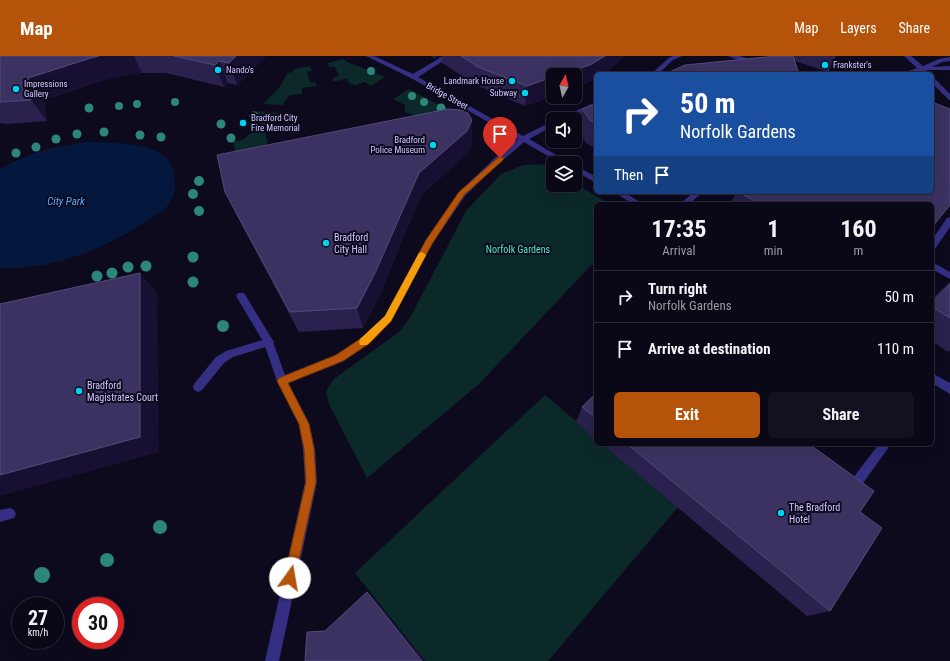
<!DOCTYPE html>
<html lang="en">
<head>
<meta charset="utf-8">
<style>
	body { margin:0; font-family:"Roboto Condensed",sans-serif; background:#13111f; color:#f1f3f6; height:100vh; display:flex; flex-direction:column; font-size:15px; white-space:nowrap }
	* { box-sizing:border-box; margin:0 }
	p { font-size:13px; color:#999aa1 }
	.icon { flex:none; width:22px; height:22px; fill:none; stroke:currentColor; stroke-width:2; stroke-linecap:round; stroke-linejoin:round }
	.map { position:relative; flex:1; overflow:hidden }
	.side { position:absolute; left:594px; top:146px; width:340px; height:244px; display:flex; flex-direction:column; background:#0a0816; border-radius:6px; box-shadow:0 4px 16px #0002,0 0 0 1px #2a2935 }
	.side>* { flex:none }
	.hud { position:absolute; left:594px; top:16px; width:340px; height:122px; border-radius:6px; box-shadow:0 4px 16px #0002,0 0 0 1px #2a2935; background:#1a4fa0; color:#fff; overflow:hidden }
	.needle { width:26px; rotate:8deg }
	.tools { position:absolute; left:546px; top:12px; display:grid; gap:8px }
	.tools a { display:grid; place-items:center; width:36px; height:36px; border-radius:6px; background:#0a0816; box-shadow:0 4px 16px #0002,0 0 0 1px #2a2935; font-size:20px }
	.speed { position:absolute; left:12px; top:541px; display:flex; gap:8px; font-size:20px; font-weight:700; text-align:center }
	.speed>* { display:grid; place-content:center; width:52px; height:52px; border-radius:50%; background:#0a0816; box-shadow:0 4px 16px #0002,0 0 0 1px #2a2935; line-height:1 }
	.speed small { font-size:10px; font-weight:400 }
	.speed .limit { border:6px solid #d22; background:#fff; color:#111 }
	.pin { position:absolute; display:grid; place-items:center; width:34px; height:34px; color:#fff; margin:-41px -17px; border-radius:50% 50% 50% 0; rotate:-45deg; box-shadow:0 0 4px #0007 }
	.pin .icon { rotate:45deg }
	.me { position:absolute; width:44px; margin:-22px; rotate:13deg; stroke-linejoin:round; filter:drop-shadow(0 0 3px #0008) }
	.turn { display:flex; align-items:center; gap:14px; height:84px; padding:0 20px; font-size:18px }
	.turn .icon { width:52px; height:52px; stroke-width:2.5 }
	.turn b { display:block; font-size:28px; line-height:34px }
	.then { display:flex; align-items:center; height:38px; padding:0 20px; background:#0003; gap:8px; font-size:15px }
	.eta { display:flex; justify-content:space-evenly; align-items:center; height:68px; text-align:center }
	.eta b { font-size:24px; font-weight:700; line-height:28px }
	.cta { display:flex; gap:8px; margin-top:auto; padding:8px 20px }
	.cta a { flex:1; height:46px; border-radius:6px; background:#b45309; color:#fff; font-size:16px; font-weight:700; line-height:46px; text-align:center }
	.cta a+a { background:#13111f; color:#f1f3f6 }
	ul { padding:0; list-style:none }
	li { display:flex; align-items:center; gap:12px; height:52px; padding:0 20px; border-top:1px solid #2a2935 }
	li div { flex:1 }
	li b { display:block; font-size:15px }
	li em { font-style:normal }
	header { display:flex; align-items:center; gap:24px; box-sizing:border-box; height:56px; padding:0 20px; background:#b45309; color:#fff }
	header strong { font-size:19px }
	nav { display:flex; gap:22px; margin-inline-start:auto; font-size:14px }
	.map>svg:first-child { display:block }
	.green { fill:#0c2929 }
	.water { fill:#04173d }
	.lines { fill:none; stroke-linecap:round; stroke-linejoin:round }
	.service { fill:#352f83; fill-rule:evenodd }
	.pedestrian { fill:#352f83; fill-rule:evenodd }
	.minor { fill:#352f83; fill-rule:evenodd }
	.tree { fill:#2d867b }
	.wall { fill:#2a214e }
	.shaded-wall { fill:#181033 }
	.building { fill:#3c3261; stroke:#534a7a }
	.route { fill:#b45309; stroke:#753606 }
	.slow { fill:#f59e0b }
	.poi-dot { fill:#00d2f2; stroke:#0e0a1e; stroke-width:1.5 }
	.labels { text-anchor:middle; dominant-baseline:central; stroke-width:4; stroke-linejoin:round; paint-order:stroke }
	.far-poi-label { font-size:9px; fill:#cfc7ff; stroke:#0e0a1e; text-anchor:start }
	.far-street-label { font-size:9px; fill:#cfc7ff; stroke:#0e0a1e }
	.poi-label { font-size:10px; fill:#cfc7ff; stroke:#0e0a1e; text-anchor:start }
	.park-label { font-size:10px; fill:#47ebc7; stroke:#0e0a1e }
	.water-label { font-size:11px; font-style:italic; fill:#55abff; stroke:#0e0a1e }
</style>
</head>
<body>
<header>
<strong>Map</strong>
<nav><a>Map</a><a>Layers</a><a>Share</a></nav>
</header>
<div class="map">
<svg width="950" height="605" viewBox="0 0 950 605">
	<rect width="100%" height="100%" fill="#0e0a1e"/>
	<!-- green -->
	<g class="green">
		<polygon points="343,3 347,6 385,21 371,30 364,26 355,29 349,27 347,22 333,26 334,21 339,20 335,11 329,11 328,7"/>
		<polygon points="310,10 312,15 307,16 310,26 315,26 317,30 302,32 302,38 290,39 282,49 263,48 279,32 288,17 292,16 294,13"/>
		<polygon points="409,33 454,57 416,60 405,56 405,49 393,43"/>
		<polygon points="258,55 279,57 265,76 267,85 266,94 236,98 233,85 243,84 262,66 255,58"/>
		<polygon points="542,108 553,114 553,129 575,129 575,127 609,148 596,148 596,204 480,327 367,422 329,348 326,335 334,323 399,276 411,260 466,155 501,118 523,109"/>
		<polygon points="545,339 596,382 596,388 603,388 678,451 548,605 425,605 355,517"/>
	</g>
	<!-- water -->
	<path class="water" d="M86 86C113 87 174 84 175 122 175 132 175 139 169 148 163 156 153 161 145 166 105 193 48 215 0 212V113C30 96 53 91 86 86Z"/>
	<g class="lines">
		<!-- service -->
		<g class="service">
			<polygon points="733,0 740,0 759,7 756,9 734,2"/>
			<polygon points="904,0 911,0 923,10 939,3 950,1 950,5 942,6 932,11 950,10 950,14 925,14 911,18 900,18 917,12"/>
			<polygon points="932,206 950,216 950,223 932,213"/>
			<polygon points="269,282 272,283 274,286 272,289 233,301 224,307 202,334 198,336 194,334 193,331 194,328 216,301 226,295"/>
			<polygon points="879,388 891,388 861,430 857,432 853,430 851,426 853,422"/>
		</g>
		<!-- pedestrian -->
		<g class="pedestrian">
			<polygon points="366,0 374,0 413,18 443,0 451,0 418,21 523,80 553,65 553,70 529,83 570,107 560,107 524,86 503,104 497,104 497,100 518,83 411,22"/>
			<polygon points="673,0 682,0 673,4 658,18 651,18 669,2"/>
			<polygon points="728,0 739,0 739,1 736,3"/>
			<polygon points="596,46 596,51 568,63 558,63"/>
			<polygon points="575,109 596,121 596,127 575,115"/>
			<polygon points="614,136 624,136 643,148 633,148"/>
			<polygon points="694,136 703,136 689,148 680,148"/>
			<polygon points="10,452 14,454 16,458 14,462 0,466 0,454"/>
		</g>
		<!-- minor -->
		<g class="minor">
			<polygon points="920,12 924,12 930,18 923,18 919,13"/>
			<polygon points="932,21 934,22 950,38 950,44 948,43 932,27"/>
			<polygon points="497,100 503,100 504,102 465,140 432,188 391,266 369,287 344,305 288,327 309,367 315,393 317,426 279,605 265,605 305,426 303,393 299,368 277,325 264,287 236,240 238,237 244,237 272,283 285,319 336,299 363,281 385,260 426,184 459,136"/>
			<polygon points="950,161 950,171 935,193 932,194 932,184 947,162"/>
			<polygon points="932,317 950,327 950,338 932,327"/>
		</g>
	</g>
	<!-- trees -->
	<g class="tree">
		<circle cx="371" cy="15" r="4"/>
		<circle cx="412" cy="40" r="4"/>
		<circle cx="175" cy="46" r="4"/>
		<circle cx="424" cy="46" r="4"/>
		<circle cx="137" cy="48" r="4"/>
		<circle cx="119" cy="50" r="4"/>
		<circle cx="89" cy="52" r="4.5"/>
		<circle cx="441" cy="52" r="4.5"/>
		<circle cx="254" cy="60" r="4.5"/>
		<circle cx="221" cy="68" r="4.5"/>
		<circle cx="104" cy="76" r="4.5"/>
		<circle cx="77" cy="78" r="4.5"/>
		<circle cx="140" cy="79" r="4.5"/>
		<circle cx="161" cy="81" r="4.5"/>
		<circle cx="231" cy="82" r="4.5"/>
		<circle cx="56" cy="83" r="4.5"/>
		<circle cx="36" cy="91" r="4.5"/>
		<circle cx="16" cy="97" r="4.5"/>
		<circle cx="199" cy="125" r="5"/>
		<circle cx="193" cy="138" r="5"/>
		<circle cx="199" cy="155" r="5"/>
		<circle cx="193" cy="201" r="5.5"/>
		<circle cx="146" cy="210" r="5.5"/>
		<circle cx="128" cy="211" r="5.5"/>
		<circle cx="112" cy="217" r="5.5"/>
		<circle cx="97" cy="220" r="5.5"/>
		<circle cx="193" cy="226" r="5.5"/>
		<circle cx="223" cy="270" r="6"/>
		<circle cx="160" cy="471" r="7"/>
		<circle cx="107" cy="504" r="7"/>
		<circle cx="42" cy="519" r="8"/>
	</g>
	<!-- wall -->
	<g class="wall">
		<polygon points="0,0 266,0 237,29 228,27 224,31 166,17 142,17 125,19 104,24 44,44 47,65 7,68 0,67"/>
		<polygon points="431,0 440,0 435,3"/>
		<polygon points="442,0 625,0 604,18 596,18 586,28 553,19 553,40 525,50 478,30 442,7"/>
		<polygon points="776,0 836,0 828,16 795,5"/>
		<polygon points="596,48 596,92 587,88 578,76 582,53"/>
		<polygon points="472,64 472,87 468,97 421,139 381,236 363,272 299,276 236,158 225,136"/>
		<polygon points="737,136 932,136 932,148 730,148"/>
		<polygon points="950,226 950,294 948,296 932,285 932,243 941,234"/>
		<polygon points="596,335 596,383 576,366 582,351 595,338"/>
		<polygon points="602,388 809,388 860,456 830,555 807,560"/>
	</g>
	<!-- shaded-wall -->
	<g class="shaded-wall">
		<polygon points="99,0 134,0 142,17 125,19 104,24 44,44 47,65 31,44 28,22 91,2"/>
		<polygon points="236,0 266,0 237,29 229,7"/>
		<polygon points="435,0 440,0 435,3"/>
		<polygon points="605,0 625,0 604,18 596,18 596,22 586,28 575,32 575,19 559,19"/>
		<polygon points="219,5 228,27 224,31 215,9"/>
		<polygon points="553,21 553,40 525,50 527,30"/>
		<polygon points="472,64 472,87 468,97 421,139 381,236 363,272 357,252 419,117"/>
		<polygon points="140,217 157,237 159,396 0,440 0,419"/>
		<polygon points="367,536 376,545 425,605 422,605"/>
	</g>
	<!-- building -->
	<g class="building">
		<polygon points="0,0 99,0 91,2 28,22 31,44 0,46"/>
		<polygon points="174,0 236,0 229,7 219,5 215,9"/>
		<polygon points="461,0 605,0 590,9 559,19 553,19 553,21 527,30 478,11"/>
		<polygon points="776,0 793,0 799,18 665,18 685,9"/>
		<polygon points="932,46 950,53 950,149 932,171 932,148 760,148 739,136 932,136"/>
		<polygon points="596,48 596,67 591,65 582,53"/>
		<polygon points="448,53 461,54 468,57 472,64 467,75 419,117 376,215 357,252 290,256 225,136 217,99"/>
		<polygon points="140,217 140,381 0,419 0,248"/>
		<polygon points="950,228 950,262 932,251 932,247"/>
		<polygon points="596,337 596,362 582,351"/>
		<polygon points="627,388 809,388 874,435 860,456 882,472 830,555"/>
		<polygon points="367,536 422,605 305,605 307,576 325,575"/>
	</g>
	<!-- route -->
	<polygon class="route" points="500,100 504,102 503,104 464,139 432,188 391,265 370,287 343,305 288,327 309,368 314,393 316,426 295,522 294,526 290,528 286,526 284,522 306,426 304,393 299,368 277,325 279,322 336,299 363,281 385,260 426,184 459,136"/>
	<!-- slow -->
	<polygon class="slow" points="422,196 426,199 391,265 367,289 360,289 359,286 360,283 385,260 419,197"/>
	<!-- markers -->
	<g class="poi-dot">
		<circle cx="825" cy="9" r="4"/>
		<circle cx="218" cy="14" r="4"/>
		<circle cx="512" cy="25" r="4"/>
		<circle cx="16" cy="33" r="4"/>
		<circle cx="525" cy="37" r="4"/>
		<circle cx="243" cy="67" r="4"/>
		<circle cx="433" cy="89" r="4"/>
		<circle cx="326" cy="187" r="4"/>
		<circle cx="79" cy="335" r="4"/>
		<circle cx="781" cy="457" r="4"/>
	</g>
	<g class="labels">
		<!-- far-poi labels -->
		<g class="far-poi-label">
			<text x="833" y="9">Frankster's</text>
			<text x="226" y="14">Nando's</text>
			<text x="504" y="25" text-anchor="end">Landmark House</text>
			<text x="24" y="28">Impressions<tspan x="24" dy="10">Gallery</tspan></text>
			<text x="517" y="37" text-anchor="end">Subway</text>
			<text x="251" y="62">Bradford City<tspan x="251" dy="10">Fire Memorial</tspan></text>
			<text x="425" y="84" text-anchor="end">Bradford<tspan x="425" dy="10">Police Museum</tspan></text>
		</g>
		<!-- far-street labels -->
		<g class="far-street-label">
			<text transform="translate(447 40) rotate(29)">Bridge Street</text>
		</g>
		<!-- poi labels -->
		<g class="poi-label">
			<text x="334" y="181">Bradford<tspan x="334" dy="12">City Hall</tspan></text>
			<text x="87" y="329">Bradford<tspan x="87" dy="12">Magistrates Court</tspan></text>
			<text x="789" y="451">The Bradford<tspan x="789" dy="12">Hotel</tspan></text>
		</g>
		<!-- park labels -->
		<g class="park-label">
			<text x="518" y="193">Norfolk Gardens</text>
		</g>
		<!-- water labels -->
		<g class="water-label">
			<text x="66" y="145">City Park</text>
		</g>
	</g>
</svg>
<div class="tools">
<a><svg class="needle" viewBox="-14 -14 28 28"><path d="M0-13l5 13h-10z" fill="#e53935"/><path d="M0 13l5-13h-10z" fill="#999aa1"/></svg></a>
<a><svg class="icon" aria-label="sound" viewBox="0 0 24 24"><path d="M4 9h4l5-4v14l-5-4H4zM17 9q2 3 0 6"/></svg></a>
<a><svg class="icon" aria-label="layers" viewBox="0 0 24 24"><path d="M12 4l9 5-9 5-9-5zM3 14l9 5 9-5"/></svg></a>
</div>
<div class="speed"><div>27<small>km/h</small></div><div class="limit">30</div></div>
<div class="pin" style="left:500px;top:102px;background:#d93025"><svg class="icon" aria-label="arrive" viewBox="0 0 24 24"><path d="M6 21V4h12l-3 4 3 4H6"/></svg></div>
<svg class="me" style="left:290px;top:522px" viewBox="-20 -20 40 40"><circle r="19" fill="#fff"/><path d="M0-13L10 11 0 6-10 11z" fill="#b45309"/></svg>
<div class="hud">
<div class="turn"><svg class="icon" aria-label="right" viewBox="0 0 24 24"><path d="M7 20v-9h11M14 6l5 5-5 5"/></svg><div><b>50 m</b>Norfolk Gardens</div></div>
<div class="then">Then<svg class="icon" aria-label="arrive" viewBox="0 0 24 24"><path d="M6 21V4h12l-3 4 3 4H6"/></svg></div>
</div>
<section class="side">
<div class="eta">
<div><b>17:35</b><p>Arrival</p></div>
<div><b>1</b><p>min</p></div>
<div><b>160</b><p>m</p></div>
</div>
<ul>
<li><svg class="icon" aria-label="right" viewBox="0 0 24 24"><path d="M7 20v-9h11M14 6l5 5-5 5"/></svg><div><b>Turn right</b><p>Norfolk Gardens</p></div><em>50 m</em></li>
<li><svg class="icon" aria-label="arrive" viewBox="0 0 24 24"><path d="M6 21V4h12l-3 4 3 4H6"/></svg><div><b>Arrive at destination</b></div><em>110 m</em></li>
</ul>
<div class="cta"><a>Exit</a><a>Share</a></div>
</section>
</div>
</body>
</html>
